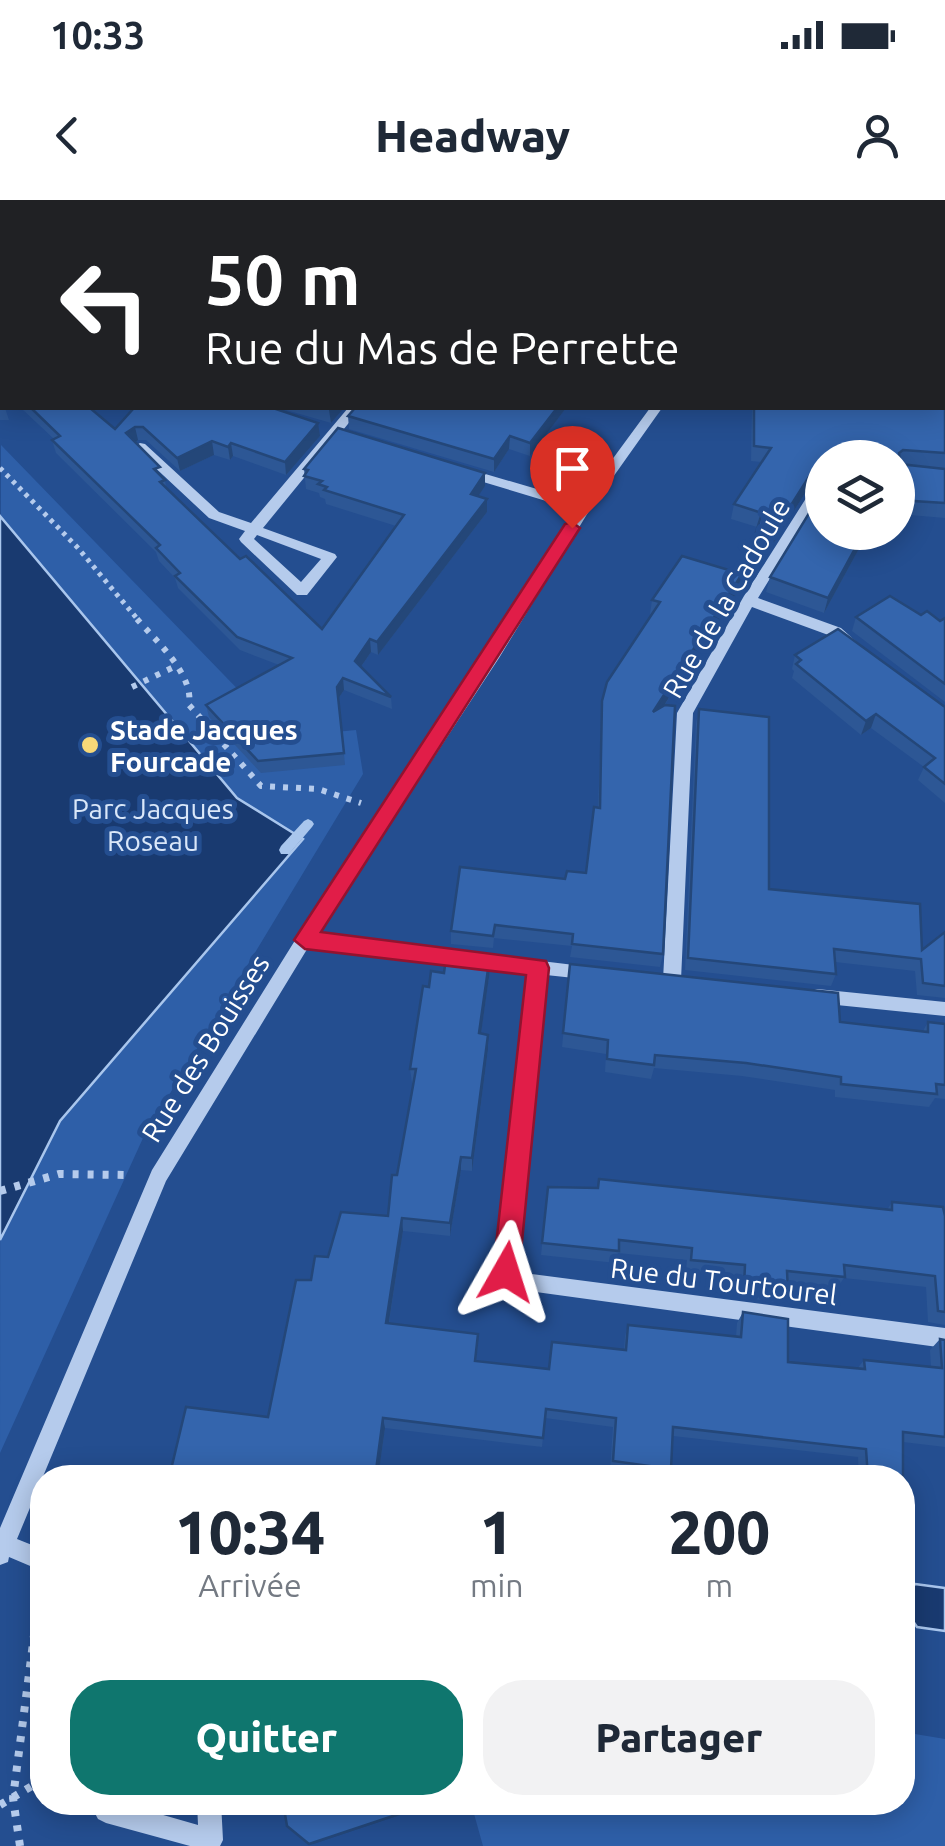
<!DOCTYPE html>
<html lang="fr">
<head>
<meta charset="utf-8">
<style>
	body { margin:0; font-family:Ubuntu,sans-serif; background:#f2f2f3; color:#1f2937; height:100vh; display:flex; flex-direction:column; font-size:38px; white-space:nowrap }
	* { box-sizing:border-box; margin:0 }
	p { font-size:32px; color:#747a83 }
	.icon { flex:none; width:55px; height:55px; fill:none; stroke:currentColor; stroke-width:2; stroke-linecap:round; stroke-linejoin:round }
	.map { position:relative; flex:1; overflow:hidden }
	.sheet { position:absolute; left:30px; top:1265px; width:885px; height:350px; display:flex; flex-direction:column; background:#fff; border-radius:40px; box-shadow:0 5px 25px #0003 }
	.sheet>* { flex:none }
	.hud { position:absolute; left:0px; top:0px; width:945px; height:210px; box-shadow:0 5px 25px #0003; background:#202124; color:#fff; overflow:hidden }
	.buttons { position:absolute; left:805px; top:240px; display:grid; gap:20px }
	.buttons a { display:grid; place-items:center; width:110px; height:110px; border-radius:50%; background:#fff; box-shadow:0 5px 25px #0003; font-size:50px }
	.pin { position:absolute; display:grid; place-items:center; width:85px; height:85px; color:#fff; margin:-102px -42px; border-radius:50% 50% 50% 0; rotate:-45deg; box-shadow:0 0 10px #0007 }
	.pin .icon { rotate:45deg }
	.me { position:absolute; width:110px; margin:-55px; rotate:6deg; stroke-linejoin:round; filter:drop-shadow(0 0 8px #0008) }
	.turn { display:flex; align-items:center; gap:35px; height:210px; padding:0 40px; font-size:45px }
	.turn .icon { width:130px; height:130px; stroke-width:2.5 }
	.turn b { display:block; font-size:70px; line-height:85px }
	.eta { display:flex; justify-content:space-evenly; align-items:center; height:170px; text-align:center }
	.eta b { font-size:60px; font-weight:800; line-height:70px }
	.action { display:flex; gap:20px; margin-top:auto; padding:20px 40px }
	.action a { flex:1; height:115px; border-radius:40px; background:#0f766e; color:#fff; font-size:40px; font-weight:800; line-height:115px; text-align:center }
	.action a+a { background:#f2f2f3; color:#1f2937 }
	.status { display:flex; justify-content:space-between; align-items:center; height:70px; padding:0 50px; background:#fff; direction:ltr }
	.status svg { height:28px; fill:currentColor }
	header { display:flex; justify-content:space-between; align-items:center; height:130px; padding:0 40px; background:#fff; font-size:45px; font-weight:800 }
	.map>svg:first-child { display:block }
	.green { fill:#2e5fa8 }
	.water { fill:#193a70; stroke:#a9c6ed; stroke-width:2.5 }
	.lines { fill:none; stroke-linecap:round; stroke-linejoin:round }
	.stream { fill:#a9c6ed; fill-rule:evenodd }
	.path-far2 { stroke:#b5cbec; stroke-width:5; stroke-dasharray:4 5; stroke-linecap:butt }
	.path-far1 { stroke:#b5cbec; stroke-width:6; stroke-dasharray:5 8; stroke-linecap:butt }
	.path { stroke:#b5cbec; stroke-width:8; stroke-dasharray:6 9; stroke-linecap:butt }
	.minor { fill:#b5cbec; fill-rule:evenodd }
	.wall { fill:#2d5795 }
	.shaded-wall { fill:#244779 }
	.building { fill:#3465ad; stroke:#244779; stroke-width:2.5 }
	.route { fill:#e11d48; stroke:#92132f; stroke-width:2.5 }
	.poi-dot { fill:#f7d878; stroke:#244e90; stroke-width:4 }
	.labels { text-anchor:middle; dominant-baseline:central; stroke-width:10; stroke-linejoin:round; paint-order:stroke }
	.street-label { font-size:28px; fill:#fff; stroke:#244e90 }
	.poi-label { font-size:28px; font-weight:bold; fill:#fff; stroke:#244e90; text-anchor:start }
	.park-label { font-size:28px; fill:#dae7f9; stroke:#244e90 }
</style>
</head>
<body>
<div class="status"><b>10:33</b><svg viewBox="0 0 49 12"><path d="M0 12V9h3v3zM5 12V6h3v6zM10 12V3h3v9zM15 12V0h3v12zM26 1h20v11H26zM47 4h2v5h-2z"/></svg></div>
<header><svg class="icon" aria-label="back" viewBox="0 0 24 24"><path d="M15 5l-7 7 7 7"/></svg>Headway<svg class="icon" aria-label="person" viewBox="0 0 24 24"><circle cx="12" cy="8" r="4"/><path d="M4 21q1-7 8-7t8 7"/></svg></header>
<div class="map">
<svg width="945" height="1646" viewBox="0 0 945 1646">
	<rect width="100%" height="100%" fill="#244e90"/>
	<!-- green -->
	<g class="green">
		<polygon points="1,245 284,537 356,530 363,574 143,938 0,1253"/>
		<polygon points="903,1532 945,1539 945,1646 483,1646 471,1603 902,1602"/>
	</g>
	<!-- water -->
	<g class="water">
		<polygon points="0,316 237,598 303,639 60,921 0,1040"/>
		<polygon points="915,1384 945,1388 945,1431 917,1427 908,1414 907,1394"/>
	</g>
	<g class="lines">
		<!-- stream -->
		<polygon class="stream" points="308,619 312,621 314,624 312,627 289,654 281,654 279,650 281,646 304,621"/>
		<!-- path-far2 -->
		<polyline class="path-far2" points="0,268 78,348 139,421"/>
		<!-- path-far1 -->
		<g class="path-far1">
			<path d="M137 419C156 441 194 474 189 505L261 586 318 589 361 603"/>
			<polyline points="132,487 176,466"/>
		</g>
		<!-- path -->
		<g class="path">
			<polyline points="0,991 59,974 126,975"/>
			<polyline points="0,1605 42,1580"/>
			<polyline points="20,1646 13,1598 40,1389"/>
		</g>
		<!-- minor -->
		<g class="minor">
			<polygon points="63,0 77,0 79,2 65,2"/>
			<polygon points="753,0 768,0 770,2 755,2"/>
			<polygon points="2,76 2,88 0,89 0,77"/>
			<rect x="942" y="93" width="3" height="8"/>
			<polygon points="942,108 945,109 945,117 942,116"/>
			<path d="M348 208H361L263 328 335 354 337 357 307 395H297L241 342 239 339 245 331 209 318 133 247 140 243 145 244 219 312 251 323ZM257 335 321 359 301 382 254 339Z"/>
			<polygon points="650,208 662,208 589,311 499,458 318,734 599,768 602,773 599,778 593,780 546,775 516,1068 524,1073 945,1128 945,1148 514,1089 499,1079 496,1072 529,773 309,746 166,981 17,1339 42,1349 42,1371 9,1357 8,1362 0,1365 0,1328 152,970 299,734 489,450 576,310 460,275 458,272 465,268 581,302"/>
			<polygon points="822,280 822,294 758,398 841,428 860,445 853,450 831,436 752,407 693,513 681,780 678,785 666,785 663,780 677,513 744,396 817,281"/>
			<polygon points="817,789 945,802 945,816 817,803 811,801 808,796 811,791"/>
			<polygon points="89,1602 118,1602 198,1625 197,1602 221,1602 223,1640 220,1646 190,1646 106,1623 98,1619"/>
		</g>
	</g>
	<!-- wall -->
	<g class="wall">
		<rect x="942" y="26" width="3" height="49"/>
		<polygon points="945,129 945,318 898,314 898,258 822,258 822,277 814,279 747,385 742,383 757,327 731,319 734,304 761,262 751,261 752,208 942,208"/>
		<polygon points="0,204 2,205 2,208 5,208 9,220 0,220"/>
		<polygon points="21,208 90,208 115,229 134,208 320,236 286,275 233,256 230,260 214,255 180,271 146,240 138,240 135,242 165,280 166,287 240,359 322,429 396,326 326,304 325,299 320,297 319,293 306,289 304,269 485,286 478,296 487,299 487,312 378,455 371,452 361,467 391,497 392,509 344,490 338,499 345,565 261,573 209,517 206,505 279,465 240,450 178,388 175,378 159,361 156,352 56,253 52,240 54,239"/>
		<polygon points="279,208 344,208 331,223"/>
		<polygon points="566,208 530,256 509,249 494,272 349,229 348,216"/>
		<polygon points="861,345 824,413 766,392 770,377"/>
		<polygon points="742,374 739,389 664,506 663,754 660,767 570,757 572,746 494,738 493,748 451,744 451,731 565,679 586,673 598,608 602,501 652,415 650,414 652,400"/>
		<polygon points="921,415 940,421 945,418 945,502 852,431 856,417"/>
		<polygon points="795,455 945,507 945,603 918,580 924,567 871,528 861,535 792,478 794,471 792,469"/>
		<polygon points="699,509 769,689 922,750 945,732 945,798 917,795 915,771 835,762 836,774 831,786 685,770 696,523"/>
		<polygon points="570,764 840,822 923,831 928,822 945,824 945,899 935,898 929,907 835,897 835,890 742,876 654,868 651,879 605,872 606,854 562,847"/>
		<polygon points="490,770 481,833 488,849 472,971 461,970 450,1036 403,1031 389,1123 478,1145 476,1161 549,1169 624,1150 625,1136 628,1125 736,1137 737,1123 743,1112 788,1162 857,1169 864,1160 931,1167 930,1150 940,1139 945,1140 945,1247 903,1242 902,1285 902,1278 859,1278 858,1257 673,1236 671,1269 667,1277 610,1270 613,1227 545,1218 542,1247 385,1228 378,1278 169,1278 268,1217 311,1080 328,1057 388,1016 414,883 412,883 410,869 429,787 444,773"/>
		<polygon points="548,987 887,1010 892,1002 945,1016 945,1125 928,1122 926,1087 844,1078 837,1088 788,1083 788,1092 781,1103 739,1097 740,1077 686,1071 687,1060 618,1053 616,1063 541,1055"/>
	</g>
	<!-- shaded-wall -->
	<g class="shaded-wall">
		<polygon points="331,208 344,208 331,223 329,210"/>
		<polygon points="557,208 566,208 530,256 530,243"/>
		<polygon points="318,223 320,236 286,275 285,262"/>
		<polygon points="135,227 138,240 129,247 126,233"/>
		<polygon points="510,236 509,249 494,272 494,259"/>
		<polygon points="212,241 214,255 180,271 177,258"/>
		<polygon points="231,243 233,256 230,260 228,247"/>
		<polygon points="817,264 822,264 822,277 814,279 747,385 750,370"/>
		<polygon points="485,273 485,286 471,307 471,294"/>
		<polygon points="487,299 487,312 378,455 377,442"/>
		<polygon points="865,332 861,345 824,413 828,398"/>
		<polygon points="742,374 739,389 650,527 653,512"/>
		<polygon points="370,439 371,452 356,474 355,461"/>
		<polygon points="343,478 344,490 338,499 345,565 337,487"/>
		<polygon points="876,514 871,528 861,535 866,521"/>
		<polygon points="490,755 490,770 479,848 479,833"/>
		<polygon points="488,835 488,849 472,971 472,958"/>
		<polygon points="461,957 461,970 450,1036 450,1023"/>
		<polygon points="402,1018 403,1031 387,1134 386,1123"/>
		<polygon points="383,1218 385,1228 378,1278 375,1278"/>
		<polygon points="417,1602 418,1609 313,1644 309,1644"/>
	</g>
	<!-- building -->
	<g class="building">
		<polygon points="108,0 654,0 655,2 108,2"/>
		<rect x="942" y="26" width="3" height="34"/>
		<polygon points="942,129 945,129 945,253 903,250 899,253 900,264 945,269 945,303 898,300 898,258 822,258 822,264 817,264 750,370 745,368 762,313 734,304 771,248 754,246 754,208 942,208"/>
		<polygon points="0,162 2,162 2,181 0,178"/>
		<polygon points="31,208 90,208 115,229 134,208 273,208 318,223 285,262 231,243 228,247 212,241 177,258 143,227 135,227 126,233 160,267 154,269 165,280 160,282 240,359 246,356 322,429 404,315 324,290 327,287 318,284 322,281 304,276 308,270 304,269 338,228 485,273 471,294 487,299 377,442 370,439 355,461 391,497 343,478 337,487 344,553 258,561 206,505 292,458 237,437 175,376 180,373 156,348 160,345 52,240 60,236"/>
		<polygon points="355,208 557,208 530,243 510,236 494,259 348,216"/>
		<polygon points="822,292 822,332 864,332 828,398 770,377"/>
		<polygon points="682,356 742,374 653,512 665,505 675,506 663,754 572,744 573,734 495,725 493,736 451,731 460,667 565,679 567,671 586,673 594,607 600,608 602,501 607,482 660,402 652,400"/>
		<polygon points="890,396 921,415 927,411 940,421 945,418 945,484 856,417"/>
		<polygon points="838,429 945,507 945,584 924,567 935,558 876,514 866,521 796,464 801,460 795,455"/>
		<polygon points="699,509 769,517 769,689 920,704 922,750 945,732 945,786 923,783 921,759 834,749 836,774 688,758"/>
		<polygon points="447,750 490,755 479,833 488,835 472,958 461,957 450,1023 402,1018 386,1123 478,1134 475,1161 549,1169 552,1142 626,1150 628,1125 741,1137 743,1112 788,1119 788,1162 865,1169 864,1160 942,1168 940,1139 945,1140 945,1237 903,1232 903,1284 902,1278 868,1278 866,1249 673,1227 671,1269 613,1261 616,1218 546,1209 543,1238 383,1218 375,1278 169,1278 186,1207 268,1217 296,1080 311,1080 315,1056 328,1057 341,1012 388,1016 392,975 397,975 416,869 410,869 423,786 429,787 431,771 444,773"/>
		<polygon points="570,764 838,793 840,822 928,832 928,822 945,824 945,885 936,884 937,894 841,884 841,877 746,863 655,855 654,865 607,859 608,840 563,833"/>
		<polygon points="599,979 892,1010 892,1002 943,1007 945,1016 945,1112 938,1111 935,1076 844,1065 845,1077 787,1071 788,1092 744,1086 745,1065 691,1060 692,1048 619,1040 619,1051 542,1043 548,987 598,988"/>
		<polygon points="283,1602 416,1602 417,1608 309,1644 287,1626"/>
	</g>
	<!-- route -->
	<polygon class="route" points="572,322 580,328 321,732 546,761 549,768 519,1072 515,1081 506,1084 497,1081 493,1072 526,775 305,749 294,740 565,324"/>
	<!-- markers -->
	<circle class="poi-dot" cx="90" cy="545" r="10"/>
	<g class="labels">
		<!-- street labels -->
		<g class="street-label">
			<text transform="translate(726 398) rotate(-60)">Rue de la Cadoule</text>
			<text transform="translate(205 848) rotate(-58)">Rue des Bouisses</text>
			<text transform="translate(724 1081) rotate(7)">Rue du Tourtourel</text>
		</g>
		<!-- poi labels -->
		<g class="poi-label">
			<text x="110" y="529">Stade Jacques<tspan x="110" dy="32">Fourcade</tspan></text>
		</g>
		<!-- park labels -->
		<g class="park-label">
			<text x="153" y="608">Parc Jacques<tspan x="153" dy="32">Roseau</tspan></text>
		</g>
	</g>
</svg>
<div class="buttons">
<a><svg class="icon" aria-label="layers" viewBox="0 0 24 24"><path d="M12 4l9 5-9 5-9-5zM3 14l9 5 9-5"/></svg></a>
</div>
<div class="pin" style="left:572px;top:328px;background:#d93025"><svg class="icon" aria-label="arrive" viewBox="0 0 24 24"><path d="M6 21V4h12l-3 4 3 4H6"/></svg></div>
<svg class="me" style="left:506px;top:1072px" viewBox="-20 -20 40 40"><path d="M0-17L14 15 0 8-14 15z" fill="#e11d48" stroke="#fff" stroke-width="4"/></svg>
<div class="hud">
<div class="turn"><svg class="icon" aria-label="left" viewBox="0 0 24 24"><path d="M17 20v-9H6M10 6l-5 5 5 5"/></svg><div><b>50 m</b>Rue du Mas de Perrette</div></div>
</div>
<section class="sheet">
<div class="eta">
<div><b>10:34</b><p>Arrivée</p></div>
<div><b>1</b><p>min</p></div>
<div><b>200</b><p>m</p></div>
</div>
<div class="action"><a>Quitter</a><a>Partager</a></div>
</section>
</div>
</body>
</html>
